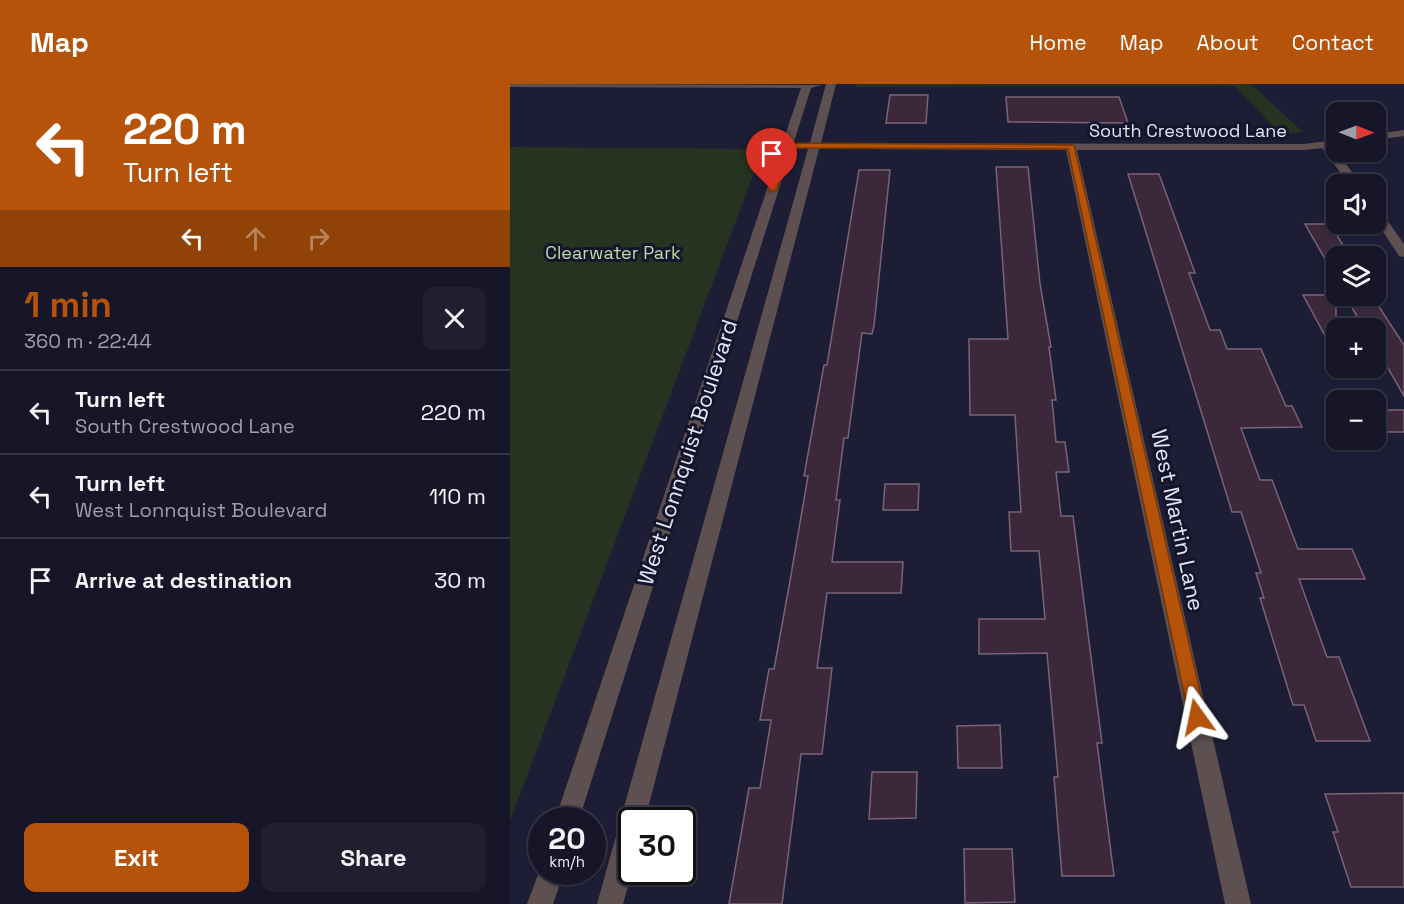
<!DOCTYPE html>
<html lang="en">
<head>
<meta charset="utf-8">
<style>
	body { margin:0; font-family:"Space Grotesk",sans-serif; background:#1f1f30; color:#f1f3f6; height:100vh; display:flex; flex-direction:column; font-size:22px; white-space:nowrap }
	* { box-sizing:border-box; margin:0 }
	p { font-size:20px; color:#9e9fa8 }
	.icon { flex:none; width:33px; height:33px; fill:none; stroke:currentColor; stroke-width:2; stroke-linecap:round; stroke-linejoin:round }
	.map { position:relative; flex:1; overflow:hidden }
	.sheet { display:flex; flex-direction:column; background:#161628; width:510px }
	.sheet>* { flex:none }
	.hud { background:#b45309; color:#fff; overflow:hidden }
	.needle { width:39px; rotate:91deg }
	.tools { position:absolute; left:816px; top:18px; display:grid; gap:12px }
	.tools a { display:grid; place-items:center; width:60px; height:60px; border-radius:12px; background:#161628; box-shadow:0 2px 4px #0004,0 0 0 2px #353545; font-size:30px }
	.speed { position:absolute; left:18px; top:723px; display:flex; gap:12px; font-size:30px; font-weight:700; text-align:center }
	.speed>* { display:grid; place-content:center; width:78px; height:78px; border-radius:50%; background:#161628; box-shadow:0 2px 4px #0004,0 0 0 2px #353545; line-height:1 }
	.speed small { font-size:15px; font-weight:400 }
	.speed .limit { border:3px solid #111; border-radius:9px; background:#fff; color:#111 }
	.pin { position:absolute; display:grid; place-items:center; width:51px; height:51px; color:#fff; margin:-62px -26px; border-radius:50% 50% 50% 0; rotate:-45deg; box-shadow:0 0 6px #0007 }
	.pin .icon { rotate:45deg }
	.me { position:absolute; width:66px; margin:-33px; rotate:348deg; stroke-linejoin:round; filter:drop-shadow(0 0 4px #0008) }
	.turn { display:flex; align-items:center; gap:21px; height:126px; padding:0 24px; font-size:27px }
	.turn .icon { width:78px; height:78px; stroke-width:2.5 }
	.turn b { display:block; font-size:42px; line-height:51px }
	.lanes { display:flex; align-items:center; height:57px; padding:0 24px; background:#0003; justify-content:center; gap:30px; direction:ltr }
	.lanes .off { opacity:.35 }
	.round { display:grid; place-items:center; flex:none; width:63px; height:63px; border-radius:12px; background:#1f1f30 }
	.overview { display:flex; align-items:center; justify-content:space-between; height:102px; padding:0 24px }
	h1 { font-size:36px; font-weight:700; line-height:45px; color:#b45309 }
	.button { display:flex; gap:12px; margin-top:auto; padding:12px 24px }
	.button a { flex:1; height:69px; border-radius:12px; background:#b45309; color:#fff; font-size:24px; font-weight:700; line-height:69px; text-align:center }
	.button a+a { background:#1f1f30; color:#f1f3f6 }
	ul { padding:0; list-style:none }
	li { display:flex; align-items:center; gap:18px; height:84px; padding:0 24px; border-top:2px solid #353545 }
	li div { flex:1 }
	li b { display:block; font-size:22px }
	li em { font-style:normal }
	header { display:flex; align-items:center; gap:36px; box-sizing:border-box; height:84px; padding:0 30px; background:#b45309; color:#fff }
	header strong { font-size:28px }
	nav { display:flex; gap:33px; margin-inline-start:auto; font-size:21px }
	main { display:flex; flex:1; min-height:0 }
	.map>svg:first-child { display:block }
	.green { fill:#263320 }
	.building { fill:#3b283b; stroke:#796378; stroke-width:1.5 }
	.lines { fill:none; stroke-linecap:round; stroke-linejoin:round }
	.minor { fill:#5e5051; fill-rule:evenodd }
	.route { fill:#b45309; stroke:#753606; stroke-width:1.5 }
	.labels { text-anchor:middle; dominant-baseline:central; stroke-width:6; stroke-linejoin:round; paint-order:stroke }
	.far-street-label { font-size:18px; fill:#e3e6f5; stroke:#14152a }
	.far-park-label { font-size:18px; fill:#badca9; stroke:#14152a }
	.street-label { font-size:22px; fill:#e3e6f5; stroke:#14152a }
</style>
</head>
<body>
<header>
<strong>Map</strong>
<nav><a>Home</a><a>Map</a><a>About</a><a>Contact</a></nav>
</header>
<main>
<section class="sheet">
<div class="hud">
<div class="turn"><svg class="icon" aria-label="left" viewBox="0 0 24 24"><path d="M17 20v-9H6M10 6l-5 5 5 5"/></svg><div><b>220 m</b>Turn left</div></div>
<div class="lanes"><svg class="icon" aria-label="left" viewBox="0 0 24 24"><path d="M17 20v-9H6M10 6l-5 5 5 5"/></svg><svg class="icon off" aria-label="ahead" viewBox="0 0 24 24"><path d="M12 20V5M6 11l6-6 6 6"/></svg><svg class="icon off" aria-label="right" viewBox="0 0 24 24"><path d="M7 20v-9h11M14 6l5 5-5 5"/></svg></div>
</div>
<div class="overview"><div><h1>1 min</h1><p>360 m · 22:44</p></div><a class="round"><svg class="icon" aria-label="close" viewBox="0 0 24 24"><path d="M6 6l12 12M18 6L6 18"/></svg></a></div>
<ul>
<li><svg class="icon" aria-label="left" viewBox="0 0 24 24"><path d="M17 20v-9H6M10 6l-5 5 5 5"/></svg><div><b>Turn left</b><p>South Crestwood Lane</p></div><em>220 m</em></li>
<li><svg class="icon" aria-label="left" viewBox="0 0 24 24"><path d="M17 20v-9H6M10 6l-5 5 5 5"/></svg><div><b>Turn left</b><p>West Lonnquist Boulevard</p></div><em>110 m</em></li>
<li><svg class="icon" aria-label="arrive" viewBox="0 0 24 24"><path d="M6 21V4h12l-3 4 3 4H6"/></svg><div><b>Arrive at destination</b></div><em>30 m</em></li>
</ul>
<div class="button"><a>Exit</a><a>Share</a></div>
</section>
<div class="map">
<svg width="894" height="820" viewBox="0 0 894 820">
	<rect width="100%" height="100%" fill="#1d1e35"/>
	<!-- green -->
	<g class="green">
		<polygon points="346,0 741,0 793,48 770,50 725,2 345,3"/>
		<polygon points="0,63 253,65 0,737"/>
	</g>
	<!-- building -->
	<g class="building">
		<polygon points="380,11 418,11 416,39 376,39"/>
		<polygon points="496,13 609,13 618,39 498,38"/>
		<polygon points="486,83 518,83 530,200 541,263 539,263 546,316 542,316 546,358 555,358 559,388 546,388 551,432 563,432 592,659 587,659 604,792 552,792 544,693 548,693 537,569 469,570 469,535 535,535 529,467 501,467 499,428 511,428 505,331 460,331 459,255 498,255"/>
		<polygon points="349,86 380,86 364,242 362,250 352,249 338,354 334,354 326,416 330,416 322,478 393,478 391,509 317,509 307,584 322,584 312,670 291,670 272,820 219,820 239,704 250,704 261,636 250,636 259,585 264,585 280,497 298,392 294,392 314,281 317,281"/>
		<polygon points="618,90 649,90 685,189 679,189 700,246 710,246 717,265 751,265 776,322 782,322 792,343 731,344 750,396 762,396 788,465 842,465 855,495 789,495 817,573 829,573 860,657 806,657 794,621 783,621 750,514 754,514 746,489 751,489 731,428 722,428"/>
		<polygon points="795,140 820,140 836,166 826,166 826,194"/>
		<polygon points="793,211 826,211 826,272"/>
		<polygon points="835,212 862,212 894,261 894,312 866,263 866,244 854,244"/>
		<polygon points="866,326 894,326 894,348 867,348"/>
		<polygon points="375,400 409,400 408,426 373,426"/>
		<polygon points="490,641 492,684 448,684 447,642"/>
		<polygon points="362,688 407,688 406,734 359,735"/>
		<polygon points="894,709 894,803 841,803 823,748 828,748 815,710"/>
		<polygon points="454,765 502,765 505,818 455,819"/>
	</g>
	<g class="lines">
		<!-- minor -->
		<g class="minor">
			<polygon points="0,0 312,1 301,4 69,736 45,736 291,4 0,3"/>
			<polygon points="316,0 326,0 311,59 794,60 826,56 826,62 823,63 851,100 839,100 812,64 794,66 567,66 741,820 715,820 556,66 309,65 135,736 122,736 122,788 113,820 87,820 298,65 290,62 300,59"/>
			<polygon points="894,46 894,52 866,56 866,50"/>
			<polygon points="866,125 870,126 894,160 894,173 889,172 866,137"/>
			<polygon points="32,780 32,788 54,788 43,820 17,820"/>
		</g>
	</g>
	<!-- route -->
	<polygon class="route" points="274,59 564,61 696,633 693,640 687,642 681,640 679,633 558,65 280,64 267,106 259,108"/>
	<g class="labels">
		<!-- far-street labels -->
		<g class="far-street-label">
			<text x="678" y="46">South Crestwood Lane</text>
		</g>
		<!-- far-park labels -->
		<g class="far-park-label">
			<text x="103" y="168">Clearwater Park</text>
		</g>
		<!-- street labels -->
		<g class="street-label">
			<text transform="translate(177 368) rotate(-72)">West Lonnquist Boulevard</text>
			<text transform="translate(668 436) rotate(78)">West Martin Lane</text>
		</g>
	</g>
</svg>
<div class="tools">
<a><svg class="needle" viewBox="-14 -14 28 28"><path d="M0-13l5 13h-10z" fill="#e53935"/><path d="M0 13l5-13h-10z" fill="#9e9fa8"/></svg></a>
<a><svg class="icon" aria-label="sound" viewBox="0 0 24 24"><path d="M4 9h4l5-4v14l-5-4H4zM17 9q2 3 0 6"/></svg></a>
<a><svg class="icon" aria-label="layers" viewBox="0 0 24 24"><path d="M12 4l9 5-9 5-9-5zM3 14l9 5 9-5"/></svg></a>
<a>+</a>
<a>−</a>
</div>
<div class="speed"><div>20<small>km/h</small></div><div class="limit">30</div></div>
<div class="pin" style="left:262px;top:106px;background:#d93025"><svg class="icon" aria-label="arrive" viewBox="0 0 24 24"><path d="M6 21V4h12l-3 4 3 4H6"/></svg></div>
<svg class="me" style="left:687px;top:633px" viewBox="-20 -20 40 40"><path d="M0-17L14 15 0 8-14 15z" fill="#b45309" stroke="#fff" stroke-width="4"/></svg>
</div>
</main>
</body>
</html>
